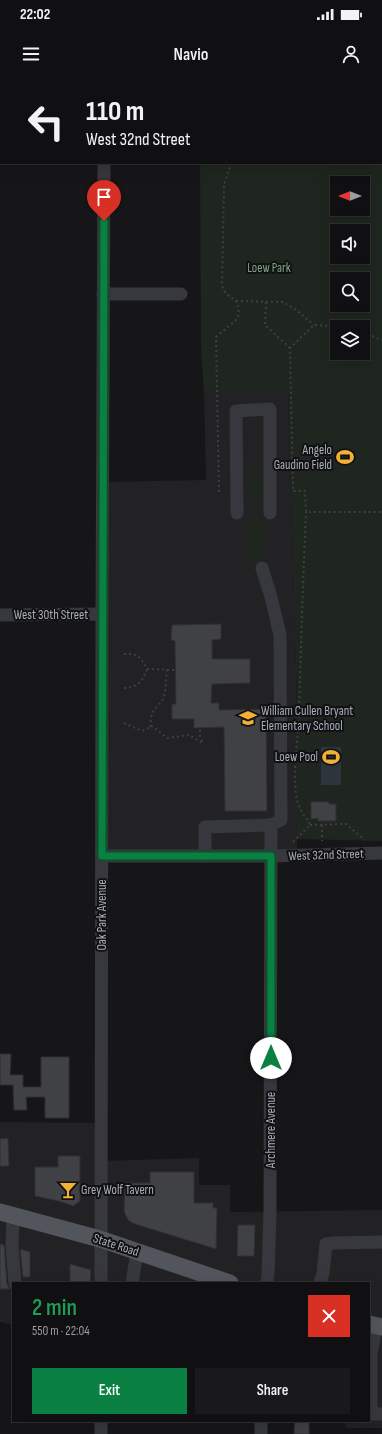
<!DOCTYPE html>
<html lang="en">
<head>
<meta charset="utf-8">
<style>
	body { margin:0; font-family:"Sofia Sans Condensed",sans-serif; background:#19191b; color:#f1f3f6; height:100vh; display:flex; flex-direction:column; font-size:15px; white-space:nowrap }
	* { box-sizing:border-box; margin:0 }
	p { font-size:13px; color:#9c9d9f }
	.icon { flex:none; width:22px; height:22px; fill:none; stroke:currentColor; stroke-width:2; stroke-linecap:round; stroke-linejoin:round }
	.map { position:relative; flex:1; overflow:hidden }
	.sheet { position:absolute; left:12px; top:1202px; width:358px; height:140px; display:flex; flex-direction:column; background:#101012; border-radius:0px; box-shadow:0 4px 16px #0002,0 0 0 1px #303032 }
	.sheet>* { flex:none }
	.banner { position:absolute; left:0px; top:0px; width:382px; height:84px; box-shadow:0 4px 16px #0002,0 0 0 1px #303032; background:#101012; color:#f1f3f6; overflow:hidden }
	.needle { width:26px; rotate:270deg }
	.buttons { position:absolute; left:330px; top:96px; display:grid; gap:8px }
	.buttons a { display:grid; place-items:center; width:40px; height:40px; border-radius:0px; background:#101012; box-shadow:0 4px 16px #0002,0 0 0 1px #303032; font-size:20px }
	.pin { position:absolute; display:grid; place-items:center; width:34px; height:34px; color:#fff; margin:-41px -17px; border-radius:50% 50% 50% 0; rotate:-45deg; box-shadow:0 0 4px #0007 }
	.pin .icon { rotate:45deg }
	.me { position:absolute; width:44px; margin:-22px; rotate:0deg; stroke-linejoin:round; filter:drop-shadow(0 0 3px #0008) }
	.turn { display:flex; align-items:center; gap:14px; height:84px; padding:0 20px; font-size:18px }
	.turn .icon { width:52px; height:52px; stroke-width:2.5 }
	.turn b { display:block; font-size:28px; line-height:34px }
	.round { display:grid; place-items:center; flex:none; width:42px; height:42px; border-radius:0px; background:#19191b }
	.headline { display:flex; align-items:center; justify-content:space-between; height:68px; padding:0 20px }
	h1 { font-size:24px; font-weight:600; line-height:30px; color:#1e9e55 }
	.cta { display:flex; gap:8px; margin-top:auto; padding:8px 20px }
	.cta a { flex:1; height:46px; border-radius:0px; background:#0b8043; color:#fff; font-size:16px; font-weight:600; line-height:46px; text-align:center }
	.cta a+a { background:#19191b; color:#f1f3f6 }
	.status { display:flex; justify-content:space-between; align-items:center; height:28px; padding:0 20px; background:#101012; direction:ltr }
	.status svg { height:11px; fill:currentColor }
	header { display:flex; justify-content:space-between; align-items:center; height:52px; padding:0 20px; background:#101012; font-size:18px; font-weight:600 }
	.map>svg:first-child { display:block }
	.built { fill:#222225 }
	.green { fill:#1e261f; fill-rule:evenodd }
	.water { fill:#2c353c }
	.building { fill:#404145; stroke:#303034 }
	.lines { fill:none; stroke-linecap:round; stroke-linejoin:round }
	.path { stroke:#3d3f44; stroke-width:2; stroke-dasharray:2 3; stroke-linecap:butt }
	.minor { stroke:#37383d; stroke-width:13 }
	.major { stroke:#53555c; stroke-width:17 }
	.route-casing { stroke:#07532c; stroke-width:10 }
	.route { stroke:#0b8043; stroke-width:7 }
	.labels { text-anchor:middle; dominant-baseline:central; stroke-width:4; stroke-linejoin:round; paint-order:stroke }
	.park-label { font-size:13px; fill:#7fa381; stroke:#111113 }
	.poi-label { font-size:13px; fill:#a8adb8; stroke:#111113; text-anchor:end }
	.street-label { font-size:13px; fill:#a8adb8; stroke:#111113 }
</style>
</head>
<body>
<div class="status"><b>22:02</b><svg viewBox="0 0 49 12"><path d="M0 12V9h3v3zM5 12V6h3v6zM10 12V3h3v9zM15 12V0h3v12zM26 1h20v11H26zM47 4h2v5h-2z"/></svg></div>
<header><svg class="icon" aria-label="menu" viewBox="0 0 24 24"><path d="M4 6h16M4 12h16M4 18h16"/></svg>Navio<svg class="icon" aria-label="person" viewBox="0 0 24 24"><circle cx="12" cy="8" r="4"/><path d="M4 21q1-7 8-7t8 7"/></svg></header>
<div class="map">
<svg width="382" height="1354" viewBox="0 0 382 1354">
	<rect width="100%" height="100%" fill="#161618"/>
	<!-- built -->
	<g class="built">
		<polygon points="204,312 288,312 297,626 297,775 102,776 102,402 206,400"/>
		<polygon points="0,1042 101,1043 101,1081 199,1078 199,1105 230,1105 230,1132 382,1130 382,1348 346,1348 345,1341 261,1341 369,1341 369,1203 13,1203 13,1245 0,1242"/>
	</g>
	<!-- green -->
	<g class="green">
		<path d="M199 0H382V761L297 759 295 700 297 626 288 312H204L201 268 200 83H381V1ZM337 103H363V129H337ZM337 151H363V177H337ZM337 199H363V225H337ZM337 247H363V273H337Z"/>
		<polygon points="252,389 265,390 267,420 259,424 247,420 246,403 247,390"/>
		<polygon points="251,437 264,439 266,443 265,480 260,484 247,483 246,473 246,443 247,439"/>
	</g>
	<!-- water -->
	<rect class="water" x="321" y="667" width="20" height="38"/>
	<!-- building -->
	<g class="building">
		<polygon points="221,544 221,559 212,560 212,579 250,579 250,603 212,604 211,623 219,623 219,630 266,629 267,731 225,731 224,647 194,648 194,639 172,639 172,624 176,624 175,561 171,560 172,545"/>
		<polygon points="311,722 329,722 329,724 336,724 336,741 318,741 318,738 311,739"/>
		<polygon points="0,974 11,974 10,995 23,995 23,1007 41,1007 41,977 69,977 69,1038 45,1038 45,1017 26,1017 27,1030 14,1030 13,1005 0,1005"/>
		<polygon points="8,1058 9,1086 0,1086 0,1059"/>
		<polygon points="58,1076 80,1076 80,1121 73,1126 59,1121 35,1116 35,1087 58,1087"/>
		<polygon points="150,1092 194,1092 194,1123 213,1123 213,1128 217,1128 216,1169 135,1144 129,1141 125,1134 124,1130 125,1103 150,1103"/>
		<polygon points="238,1145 255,1145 254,1176 237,1176"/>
		<polygon points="0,1164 4,1165 7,1204 10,1209 0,1209"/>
		<polygon points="20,1169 30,1172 30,1197 23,1197"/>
		<polygon points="70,1184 91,1190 90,1203 70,1203"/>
		<polygon points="295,1341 309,1341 309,1354 294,1354"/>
	</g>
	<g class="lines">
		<!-- path -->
		<g class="path">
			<polyline points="233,1 234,0"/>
			<polyline points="352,1 353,0"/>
			<polyline points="236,221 283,222 295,229 314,245"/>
			<polyline points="266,222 265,245 290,268"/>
			<polyline points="342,247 314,245 290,268 293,411 305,411 306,432 382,432"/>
			<polyline points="363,252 382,260"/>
			<path d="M219 412 216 257 238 238C241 213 229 224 222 206L224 105 231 83"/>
			<path d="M124 574C138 573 140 577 147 589L175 590"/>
			<path d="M124 608C137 607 143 602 147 589"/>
			<polyline points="124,643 142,651 152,646 167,658 189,655 203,663 200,656 200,648"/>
			<polyline points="150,647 152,633 163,619 165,613 167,589"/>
			<polyline points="310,745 346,744 365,760"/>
			<polyline points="322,745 322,761"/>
			<path d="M293 762 310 745 309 741C303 737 297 723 296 715 293 687 298 660 299 633 301 566 303 499 306 432"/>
		</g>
		<!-- minor -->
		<g class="minor">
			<polyline points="105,0 105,1"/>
			<polyline points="103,214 181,214"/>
			<polyline points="237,433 236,331 270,329 270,433"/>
			<polyline points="262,488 271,517 280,555 281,740 271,745"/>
			<polyline points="0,535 102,534"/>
			<polyline points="102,776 271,776 382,773"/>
			<polyline points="205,776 205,747 271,745 270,1132 268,1194 267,1203"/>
			<polyline points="13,1135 12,1167 15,1203"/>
			<polyline points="101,1203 102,534 104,83"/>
			<polyline points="132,1203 137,1172"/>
			<polyline points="320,1203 323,1193 326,1164 333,1163 382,1162"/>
			<polyline points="376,1246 371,1275 371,1334 382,1334"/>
			<polyline points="101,1341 101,1354"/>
			<polyline points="261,1354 261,1341"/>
		</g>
		<!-- major -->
		<g class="major">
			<polyline points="0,1132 100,1159 230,1203"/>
			<polyline points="369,1244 382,1247"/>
		</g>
	</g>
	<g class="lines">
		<!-- route casing -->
		<g class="route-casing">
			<polyline id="route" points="104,141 102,776 271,776 271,978"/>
		</g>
		<!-- route -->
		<use href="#route" class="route"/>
	</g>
	<!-- icons -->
	<defs>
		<g id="stadium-bare" transform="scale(1.38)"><path d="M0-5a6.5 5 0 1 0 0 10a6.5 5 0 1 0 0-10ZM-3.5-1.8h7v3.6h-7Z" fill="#f2b134" stroke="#111113" stroke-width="2.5" paint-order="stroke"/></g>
		<g id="school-bare" transform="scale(1.38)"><path d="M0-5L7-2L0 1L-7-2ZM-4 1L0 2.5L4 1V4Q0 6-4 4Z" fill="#f2b134" stroke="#111113" stroke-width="2.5" paint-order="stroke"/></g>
		<g id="bar-bare" transform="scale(1.38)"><path d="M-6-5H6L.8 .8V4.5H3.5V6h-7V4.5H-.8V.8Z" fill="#f2b134" stroke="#111113" stroke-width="2.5" paint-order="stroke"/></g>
	</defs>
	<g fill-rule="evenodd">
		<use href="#stadium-bare" x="345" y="377"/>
		<use href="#school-bare" x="248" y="638"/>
		<use href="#stadium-bare" x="331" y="677"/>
		<use href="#bar-bare" x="68" y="1110"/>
	</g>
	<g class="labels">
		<!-- park labels -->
		<g class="park-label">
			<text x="269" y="188">Loew Park</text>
		</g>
		<!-- poi labels -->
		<g class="poi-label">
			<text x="332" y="370">Angelo<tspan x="332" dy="15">Gaudino Field</tspan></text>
			<text x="261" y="631" text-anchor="start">William Cullen Bryant<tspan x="261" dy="15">Elementary School</tspan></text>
			<text x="318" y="677">Loew Pool</text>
			<text x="81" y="1110" text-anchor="start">Grey Wolf Tavern</text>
		</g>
		<!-- street labels -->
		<g class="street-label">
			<text x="51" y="535">West 30th Street</text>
			<text transform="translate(326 775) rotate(-2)">West 32nd Street</text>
			<text transform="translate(102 835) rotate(-90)">Oak Park Avenue</text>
			<text transform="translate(271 1050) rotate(-90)">Archmere Avenue</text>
			<text transform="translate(116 1165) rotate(18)">State Road</text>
		</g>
	</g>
</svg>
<div class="buttons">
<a><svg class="needle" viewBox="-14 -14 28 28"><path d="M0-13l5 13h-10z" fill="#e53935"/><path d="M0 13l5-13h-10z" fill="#9c9d9f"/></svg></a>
<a><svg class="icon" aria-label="sound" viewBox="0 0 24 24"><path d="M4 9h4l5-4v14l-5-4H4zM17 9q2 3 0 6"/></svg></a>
<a><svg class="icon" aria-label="search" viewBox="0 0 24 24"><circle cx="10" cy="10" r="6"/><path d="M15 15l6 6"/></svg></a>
<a><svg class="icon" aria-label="layers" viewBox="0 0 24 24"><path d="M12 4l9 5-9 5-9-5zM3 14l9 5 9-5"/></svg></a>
</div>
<div class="pin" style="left:104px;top:141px;background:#d93025"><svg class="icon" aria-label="arrive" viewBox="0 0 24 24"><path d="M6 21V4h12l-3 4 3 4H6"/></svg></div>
<svg class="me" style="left:271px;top:978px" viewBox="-20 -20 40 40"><circle r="19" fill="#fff"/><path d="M0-13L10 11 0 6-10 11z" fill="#0b8043"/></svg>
<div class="banner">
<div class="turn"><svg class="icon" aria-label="left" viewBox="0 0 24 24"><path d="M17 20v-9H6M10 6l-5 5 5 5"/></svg><div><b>110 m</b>West 32nd Street</div></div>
</div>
<section class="sheet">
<div class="headline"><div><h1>2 min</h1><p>550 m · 22:04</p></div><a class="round" style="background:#d93025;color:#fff"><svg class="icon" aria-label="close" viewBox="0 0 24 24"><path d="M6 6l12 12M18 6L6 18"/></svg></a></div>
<div class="cta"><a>Exit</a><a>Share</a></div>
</section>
</div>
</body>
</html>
